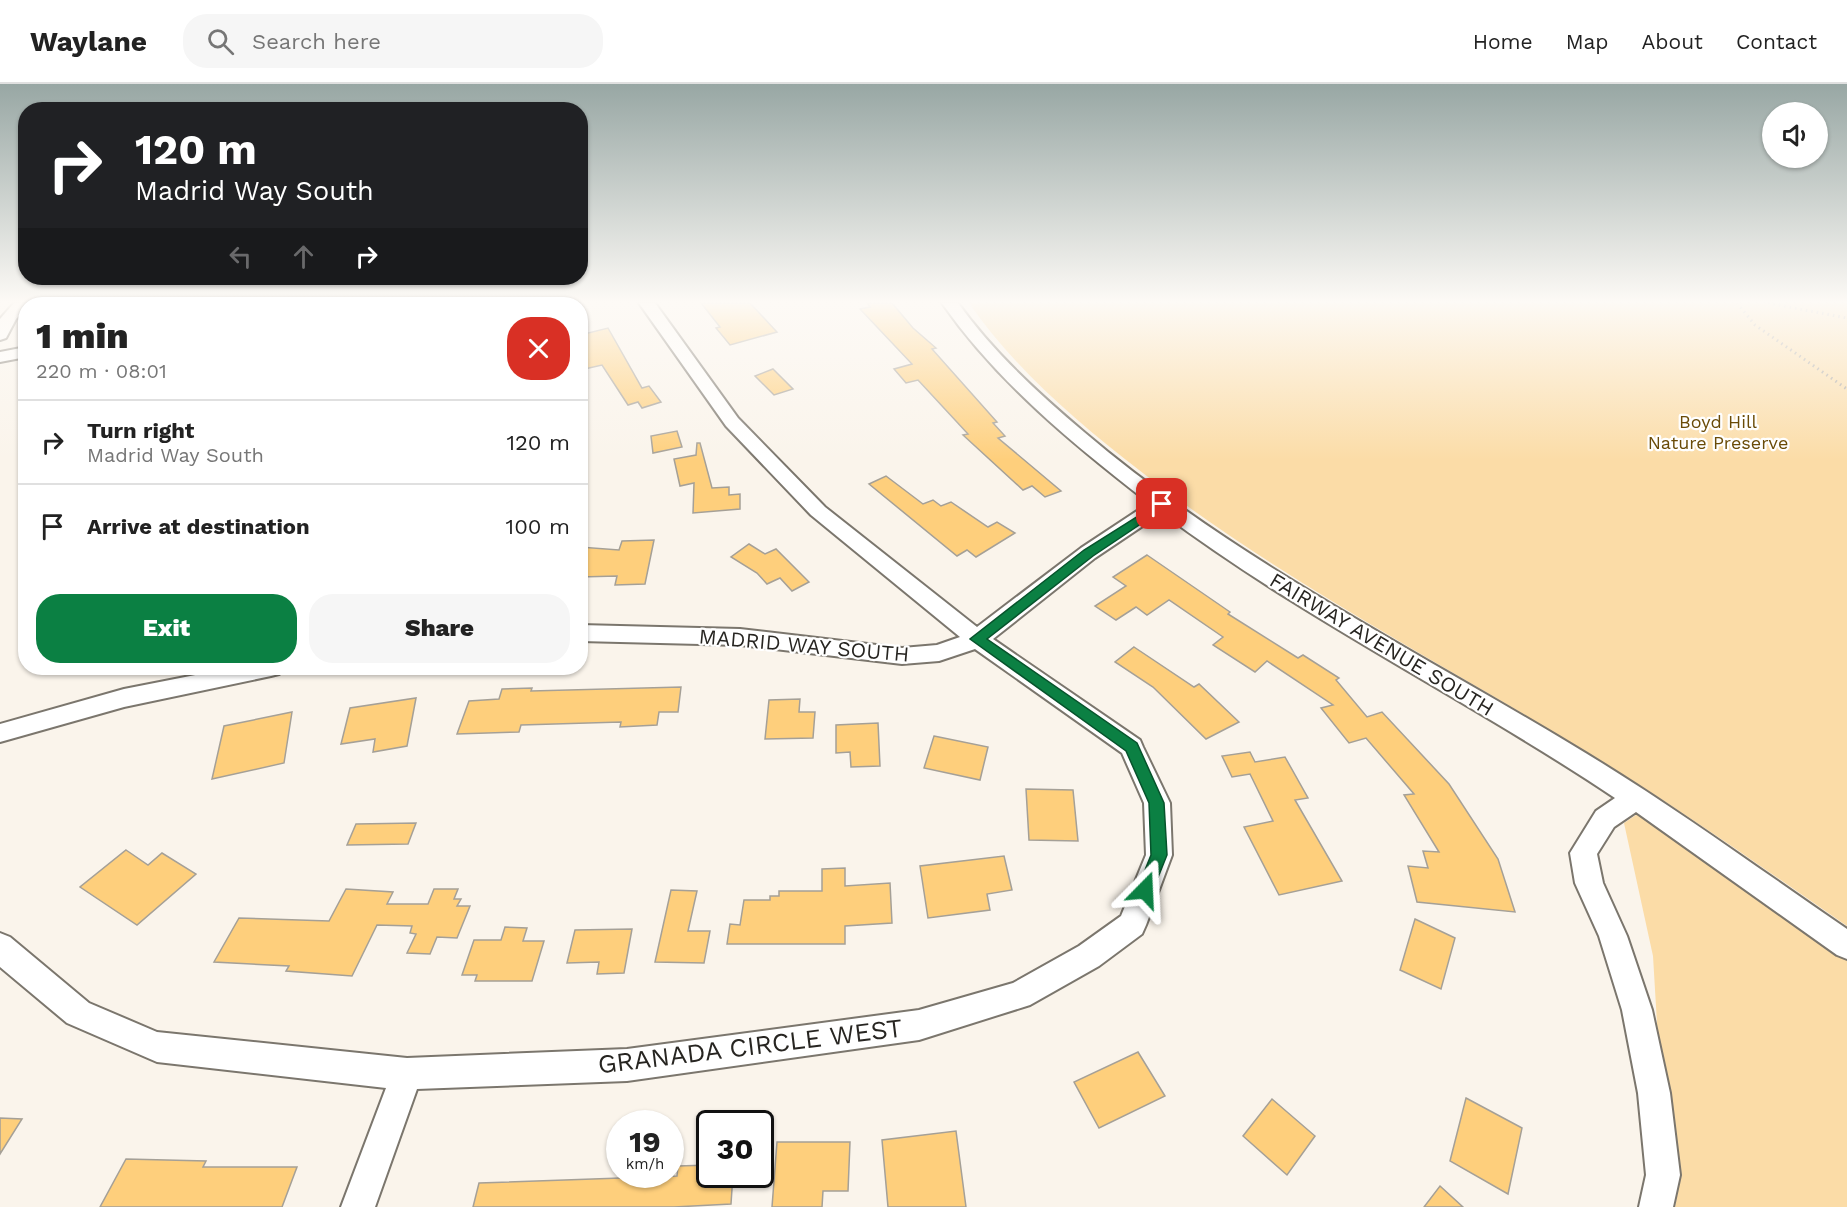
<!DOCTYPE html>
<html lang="en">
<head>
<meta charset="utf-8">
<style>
	body { margin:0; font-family:"Work Sans",sans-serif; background:#f6f6f6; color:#222; height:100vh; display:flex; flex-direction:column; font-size:22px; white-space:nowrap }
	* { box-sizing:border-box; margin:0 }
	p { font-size:20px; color:#767676 }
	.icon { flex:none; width:33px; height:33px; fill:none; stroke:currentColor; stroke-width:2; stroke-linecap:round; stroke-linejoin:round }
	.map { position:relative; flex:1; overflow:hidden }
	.sheet { position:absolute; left:18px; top:213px; width:570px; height:378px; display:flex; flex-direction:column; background:#fff; border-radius:24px; box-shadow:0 2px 4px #0004 }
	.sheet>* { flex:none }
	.top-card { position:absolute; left:18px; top:18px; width:570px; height:183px; border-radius:24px; box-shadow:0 2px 4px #0004; background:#202124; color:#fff; overflow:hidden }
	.fabs { position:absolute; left:1762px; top:18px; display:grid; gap:12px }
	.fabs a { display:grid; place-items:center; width:66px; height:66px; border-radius:50%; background:#fff; box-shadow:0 2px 4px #0004; font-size:30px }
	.speed { position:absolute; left:606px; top:1026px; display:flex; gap:12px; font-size:30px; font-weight:700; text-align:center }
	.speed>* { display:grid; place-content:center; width:78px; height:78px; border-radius:50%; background:#fff; box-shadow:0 2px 4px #0004; line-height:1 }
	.speed small { font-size:15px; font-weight:400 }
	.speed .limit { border:3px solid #111; border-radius:9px; background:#fff; color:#111 }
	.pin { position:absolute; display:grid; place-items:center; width:51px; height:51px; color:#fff; margin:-26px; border-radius:12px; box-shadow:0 3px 9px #0006 }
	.me { position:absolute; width:66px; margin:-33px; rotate:21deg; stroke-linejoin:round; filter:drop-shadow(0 0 4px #0008) }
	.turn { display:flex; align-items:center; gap:21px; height:126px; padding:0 18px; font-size:27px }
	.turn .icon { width:78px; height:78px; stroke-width:2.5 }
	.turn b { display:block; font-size:42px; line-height:51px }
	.lanes { display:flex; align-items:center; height:57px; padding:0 18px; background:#0003; justify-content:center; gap:30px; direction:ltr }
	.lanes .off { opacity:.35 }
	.round { display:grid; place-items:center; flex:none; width:63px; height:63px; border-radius:24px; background:#f6f6f6 }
	.head { display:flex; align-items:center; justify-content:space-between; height:102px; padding:0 18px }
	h1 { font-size:36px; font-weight:800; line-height:45px }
	.button { display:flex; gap:12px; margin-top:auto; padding:12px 18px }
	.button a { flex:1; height:69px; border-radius:24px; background:#0b8043; color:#fff; font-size:24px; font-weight:800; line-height:69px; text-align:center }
	.button a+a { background:#f6f6f6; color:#222 }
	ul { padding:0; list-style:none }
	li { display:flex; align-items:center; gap:18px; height:84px; padding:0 18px; border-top:2px solid #e0e0e0 }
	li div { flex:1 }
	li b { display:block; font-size:22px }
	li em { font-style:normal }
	header { display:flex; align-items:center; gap:36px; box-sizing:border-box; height:84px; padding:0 30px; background:#fff; border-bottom:2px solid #e0e0e0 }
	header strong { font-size:28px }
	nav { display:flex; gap:33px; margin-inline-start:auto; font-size:21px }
	.search { width:420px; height:54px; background:#f6f6f6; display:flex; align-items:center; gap:15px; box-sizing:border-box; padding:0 21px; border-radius:24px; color:#767676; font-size:22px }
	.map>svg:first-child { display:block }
	.green { fill:#fbdca7 }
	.building { fill:#fecf7c; stroke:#a5a097; stroke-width:1.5 }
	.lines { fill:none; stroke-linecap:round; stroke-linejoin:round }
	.minor-casing { stroke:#7b766d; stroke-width:4 }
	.path { stroke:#a9a59e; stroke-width:3; stroke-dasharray:1.5 4; stroke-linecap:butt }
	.minor { fill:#fff; fill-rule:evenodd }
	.route { fill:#0b8043; stroke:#07532c; stroke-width:1.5 }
	.labels { text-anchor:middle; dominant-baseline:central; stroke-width:4.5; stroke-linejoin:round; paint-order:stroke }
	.far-park-label { font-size:18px; fill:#6a4b07; stroke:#fff }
	.street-label { font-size:21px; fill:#272521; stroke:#fff }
	.near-street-label { font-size:26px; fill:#272521; stroke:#fff }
</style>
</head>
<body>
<header>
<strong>Waylane</strong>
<div class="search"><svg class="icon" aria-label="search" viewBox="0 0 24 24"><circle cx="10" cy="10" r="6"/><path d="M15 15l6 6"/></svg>Search here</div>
<nav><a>Home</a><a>Map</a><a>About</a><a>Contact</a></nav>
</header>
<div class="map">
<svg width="1847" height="1123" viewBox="0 0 1847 1123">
	<rect width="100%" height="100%" fill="#faf4eb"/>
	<!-- green -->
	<g class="green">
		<path d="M969 219H1847V842C1752 776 1657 709 1557 650 1415 565 1270 488 1139 386 1077 338 1014 284 969 219Z"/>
		<polygon points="1639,729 1847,875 1847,1123 1675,1123 1680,1097 1670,1014 1658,956 1653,872 1624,739"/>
	</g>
	<!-- building -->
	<g class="building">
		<polygon points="701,219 750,219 777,248 730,261 716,244 720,243"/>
		<polygon points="867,219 892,219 913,244 936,264 932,265 997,338 993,339 1005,352 998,354 1061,407 1045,413 1032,402 1023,406 963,351 968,350 918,296 906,299 894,285 912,280 860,225 870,223"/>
		<polygon points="608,244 642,304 649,302 661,318 642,324 638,318 628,321 602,281 580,286 580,251"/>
		<polygon points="773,285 793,305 774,311 755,292"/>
		<polygon points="677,347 682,363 653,369 651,352"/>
		<polygon points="697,359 700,359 712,404 729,403 729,411 740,410 740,425 693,429 694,399 680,402 674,375 696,371"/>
		<polygon points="886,392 923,420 933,416 941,422 951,418 988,443 997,438 1015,449 976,473 967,466 957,472 869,400"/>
		<polygon points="654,456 645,500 615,501 617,492 580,493 580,463 619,466 622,457"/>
		<polygon points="749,460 765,470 776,465 809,498 792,507 780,494 767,500 757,489 731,473"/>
		<polygon points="1147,471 1230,528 1228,530 1298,574 1303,571 1339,594 1336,596 1367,633 1382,628 1449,700 1498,775 1515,828 1417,818 1408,782 1428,784 1423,767 1439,768 1404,711 1414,710 1366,654 1349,659 1321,624 1333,621 1267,577 1255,588 1213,561 1223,553 1169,516 1147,531 1136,523 1116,536 1095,522 1126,502 1113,493"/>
		<polygon points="1134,563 1194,603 1199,600 1239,638 1206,655 1153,603 1115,578"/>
		<polygon points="681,603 678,628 659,628 657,641 620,643 621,638 521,641 519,648 457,650 469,617 499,615 502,605 532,604 531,607"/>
		<polygon points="416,614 407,662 373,668 375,655 341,660 350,624"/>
		<polygon points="800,615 799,628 815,628 813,654 765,655 769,616"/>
		<polygon points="292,628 284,679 212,695 224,642"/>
		<polygon points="878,639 880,682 851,683 850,668 836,669 836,641"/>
		<polygon points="934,652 988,663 980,696 924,684"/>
		<polygon points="1250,668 1255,678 1285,673 1308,714 1295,716 1342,797 1279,811 1244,743 1273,737 1250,690 1232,693 1222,672"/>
		<polygon points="1026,705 1073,706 1078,757 1029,756"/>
		<polygon points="416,739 408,760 347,761 356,740"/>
		<polygon points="126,766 148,781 162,769 196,790 137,841 80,803"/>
		<polygon points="1004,772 1012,806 987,810 990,826 928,834 920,782"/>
		<polygon points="845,784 845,802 890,799 892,839 845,842 845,860 727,860 730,840 740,841 744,816 770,816 770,812 779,812 779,807 822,807 822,785"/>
		<polygon points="346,805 393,808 387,820 428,820 434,805 458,805 454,815 461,815 457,822 470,822 457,854 437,853 430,870 407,869 416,850 410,849 412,842 377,841 352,892 286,887 289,882 214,878 239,834 329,837"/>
		<polygon points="671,806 697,807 688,847 710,847 704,879 655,878"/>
		<polygon points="1415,835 1455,854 1441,905 1400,886"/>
		<polygon points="505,843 527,844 523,857 544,857 532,897 475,897 477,891 462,891 474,856 501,856"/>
		<polygon points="632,845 624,889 597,890 599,878 567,879 575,846"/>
		<polygon points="1138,968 1165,1012 1099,1044 1074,998"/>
		<polygon points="1466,1014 1522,1044 1508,1110 1450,1077"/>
		<polygon points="1272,1015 1315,1052 1287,1091 1243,1052"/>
		<polygon points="0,1034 22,1035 0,1070"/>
		<polygon points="956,1047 966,1123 888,1123 882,1056"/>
		<polygon points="777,1058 850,1058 848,1107 823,1107 822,1123 772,1123"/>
		<polygon points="126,1075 206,1077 203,1083 297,1083 282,1123 100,1123"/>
		<polygon points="710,1081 710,1090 733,1090 731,1120 674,1123 473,1123 479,1099 677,1092 678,1082"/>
		<polygon points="1440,1102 1463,1123 1424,1123"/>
	</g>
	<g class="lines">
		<!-- minor casing -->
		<g class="minor-casing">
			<g id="minor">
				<polygon points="14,219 31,219 26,220 26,225 16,235 6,254 0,256 0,235"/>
				<polygon points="350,219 366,219 366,220 351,220"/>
				<path d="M639 219H655L738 334 825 423 977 543 1081 464 1149 419C1074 361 997 298 942 219H958C993 268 1038 309 1084 348 1231 473 1404 560 1569 659 1665 716 1755 782 1847 845V875L1837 871 1636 728 1614 743 1597 770 1603 799 1627 852 1652 926 1670 1009 1680 1091 1673 1123H1639L1646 1091 1638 1009 1622 926 1599 852 1575 799 1570 769 1596 727 1615 714C1467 615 1305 536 1162 429L1095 474 993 555 1140 656 1143 663 1170 719 1172 771 1146 841 1142 850 1099 882 1030 921 919 956 627 997 417 1005 375 1123H341L386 1004 157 978 67 939 0 883V849L10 853 89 919 157 948 407 974 627 965 919 926 1013 899 1079 862 1121 832 1146 771 1144 719 1122 669 975 565 939 577 902 580 740 561 580 557V541L740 545 902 564 937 561 960 553 811 431 726 342Z"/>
				<polygon points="26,263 26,273 0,278 0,268"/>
				<polygon points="231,584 282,584 279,590 271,592 124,623 0,658 0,640 124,605"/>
			</g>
		</g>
		<!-- path -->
		<g class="path">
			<polyline points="1737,219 1755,241 1847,305"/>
			<polyline points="1768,219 1847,234"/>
		</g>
		<!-- minor -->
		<use href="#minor" class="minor"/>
	</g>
	<!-- sky -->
	<linearGradient id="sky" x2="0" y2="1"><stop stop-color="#98a7a4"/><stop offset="0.58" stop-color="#fdfaf6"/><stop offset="1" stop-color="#fdfaf6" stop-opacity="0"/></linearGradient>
	<rect width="1847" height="376" fill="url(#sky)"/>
	<!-- route -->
	<polygon class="route" points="1162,417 1168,420 1166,423 1093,472 987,555 1137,659 1164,719 1167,771 1151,811 1145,813 1139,811 1137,806 1151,771 1149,719 1126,667 970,555 1084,466"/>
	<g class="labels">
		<!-- far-park labels -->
		<g class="far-park-label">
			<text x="1718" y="337">Boyd Hill<tspan x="1718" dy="21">Nature Preserve</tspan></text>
		</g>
		<!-- street labels -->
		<g class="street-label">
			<text transform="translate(1382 560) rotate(31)">FAIRWAY AVENUE SOUTH</text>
			<text transform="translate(804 561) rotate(5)">MADRID WAY SOUTH</text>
		</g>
		<!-- near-street labels -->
		<g class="near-street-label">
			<text transform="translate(750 962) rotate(-7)">GRANADA CIRCLE WEST</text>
		</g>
	</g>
</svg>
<div class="fabs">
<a><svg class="icon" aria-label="sound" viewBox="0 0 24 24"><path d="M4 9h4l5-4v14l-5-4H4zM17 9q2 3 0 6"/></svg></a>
</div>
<div class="speed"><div>19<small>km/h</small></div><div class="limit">30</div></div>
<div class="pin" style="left:1162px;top:420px;background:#d93025"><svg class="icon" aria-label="arrive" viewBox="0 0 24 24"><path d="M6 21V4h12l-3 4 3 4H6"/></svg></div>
<svg class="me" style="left:1145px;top:806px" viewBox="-20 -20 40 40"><path d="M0-17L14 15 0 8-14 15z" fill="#0b8043" stroke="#fff" stroke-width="4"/></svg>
<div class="top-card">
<div class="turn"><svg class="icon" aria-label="right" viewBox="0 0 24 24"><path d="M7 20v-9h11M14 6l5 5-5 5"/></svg><div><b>120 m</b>Madrid Way South</div></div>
<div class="lanes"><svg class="icon off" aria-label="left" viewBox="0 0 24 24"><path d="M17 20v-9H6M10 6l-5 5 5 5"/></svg><svg class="icon off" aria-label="ahead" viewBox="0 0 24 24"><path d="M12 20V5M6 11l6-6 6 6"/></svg><svg class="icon" aria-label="right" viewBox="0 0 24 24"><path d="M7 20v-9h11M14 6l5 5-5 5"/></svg></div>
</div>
<section class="sheet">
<div class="head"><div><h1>1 min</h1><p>220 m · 08:01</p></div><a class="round" style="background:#d93025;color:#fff"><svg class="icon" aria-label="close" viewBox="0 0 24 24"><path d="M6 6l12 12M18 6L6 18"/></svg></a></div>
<ul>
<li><svg class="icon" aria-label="right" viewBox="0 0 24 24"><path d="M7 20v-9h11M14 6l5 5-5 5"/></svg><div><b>Turn right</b><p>Madrid Way South</p></div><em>120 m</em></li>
<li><svg class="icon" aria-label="arrive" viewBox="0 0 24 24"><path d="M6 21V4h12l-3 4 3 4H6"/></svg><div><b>Arrive at destination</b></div><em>100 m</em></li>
</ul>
<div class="button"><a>Exit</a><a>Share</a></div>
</section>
</div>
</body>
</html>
